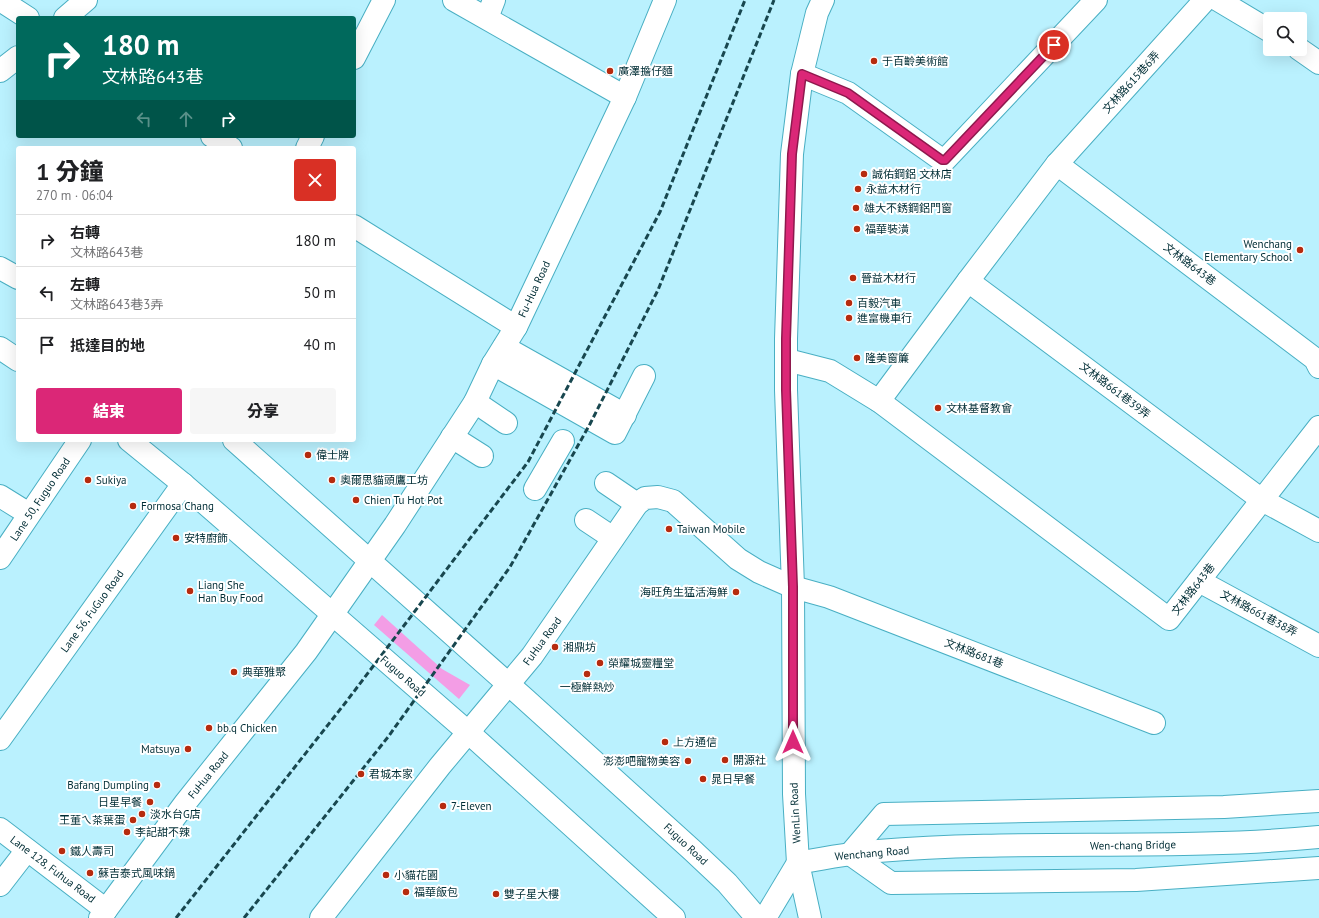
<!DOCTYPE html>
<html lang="zh-TW">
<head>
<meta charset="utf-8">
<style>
	body { margin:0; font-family:"PT Sans","Noto Sans TC",sans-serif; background:#f6f6f6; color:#202124; height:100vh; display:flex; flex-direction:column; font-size:15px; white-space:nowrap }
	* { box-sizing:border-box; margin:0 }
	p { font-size:13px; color:#757577 }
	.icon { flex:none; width:22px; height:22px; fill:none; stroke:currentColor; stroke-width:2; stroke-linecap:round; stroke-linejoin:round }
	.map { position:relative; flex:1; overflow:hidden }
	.side { position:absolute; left:16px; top:146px; width:340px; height:296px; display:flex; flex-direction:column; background:#fff; border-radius:4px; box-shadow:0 4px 16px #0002 }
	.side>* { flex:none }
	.hud { position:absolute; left:16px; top:16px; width:340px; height:122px; border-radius:4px; box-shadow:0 4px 16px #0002; background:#00695c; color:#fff; overflow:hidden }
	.buttons { position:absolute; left:1263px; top:12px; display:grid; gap:8px }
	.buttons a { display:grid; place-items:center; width:44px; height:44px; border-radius:4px; background:#fff; box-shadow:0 4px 16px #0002; font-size:20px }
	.pin { position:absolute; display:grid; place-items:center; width:34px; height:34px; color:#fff; margin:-17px; border:2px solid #fff; border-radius:50%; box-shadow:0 1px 4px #0007 }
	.me { position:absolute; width:44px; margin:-22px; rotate:0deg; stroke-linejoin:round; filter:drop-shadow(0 0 3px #0008) }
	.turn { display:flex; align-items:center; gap:14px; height:84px; padding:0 20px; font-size:18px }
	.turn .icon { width:52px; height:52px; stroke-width:2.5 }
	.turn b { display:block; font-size:28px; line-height:34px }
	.lanes { display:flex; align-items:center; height:38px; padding:0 20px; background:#0003; justify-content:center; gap:20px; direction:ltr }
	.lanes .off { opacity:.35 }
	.round { display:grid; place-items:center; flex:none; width:42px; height:42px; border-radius:4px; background:#f6f6f6 }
	.headline { display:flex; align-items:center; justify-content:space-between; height:68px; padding:0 20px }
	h1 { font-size:24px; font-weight:800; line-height:30px }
	.action { display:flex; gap:8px; margin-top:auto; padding:8px 20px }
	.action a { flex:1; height:46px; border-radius:4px; background:#db2777; color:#fff; font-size:16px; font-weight:800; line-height:46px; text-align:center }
	.action a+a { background:#f6f6f6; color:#202124 }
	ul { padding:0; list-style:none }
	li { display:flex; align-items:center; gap:12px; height:52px; padding:0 20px; border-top:1px solid #e0e0e0 }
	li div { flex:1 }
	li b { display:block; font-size:15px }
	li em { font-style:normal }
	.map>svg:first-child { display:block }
	.green { fill:#f39de5 }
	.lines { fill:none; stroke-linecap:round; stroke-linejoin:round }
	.minor-casing { stroke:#49afc3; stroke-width:24 }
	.major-casing { stroke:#49afc3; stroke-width:24 }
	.minor { stroke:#fff; stroke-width:22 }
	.major { stroke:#fff; stroke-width:22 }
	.rail { stroke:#18474f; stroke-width:3; stroke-dasharray:6 3; stroke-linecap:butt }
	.route-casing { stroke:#8e194d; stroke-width:10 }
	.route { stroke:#db2777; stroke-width:7 }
	.poi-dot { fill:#b62b0e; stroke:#fff; stroke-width:1.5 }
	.labels { text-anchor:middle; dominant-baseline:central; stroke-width:4; stroke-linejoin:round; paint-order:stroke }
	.poi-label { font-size:11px; fill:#002d35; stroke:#fff; text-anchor:start }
	.street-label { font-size:11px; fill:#002d35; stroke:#fff }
</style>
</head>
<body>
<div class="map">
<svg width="1319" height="918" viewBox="0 0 1319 918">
	<rect width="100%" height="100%" fill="#baf1fe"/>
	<!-- green -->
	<polygon class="green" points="382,615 442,669 470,685 459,699 374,625"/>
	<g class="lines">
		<!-- minor casing -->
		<g class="minor-casing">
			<g id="minor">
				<polyline points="0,0 28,18"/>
				<polyline points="454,0 625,97"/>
				<polyline points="1218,0 1270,31"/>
				<polyline points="65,18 86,0"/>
				<polyline points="487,18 494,0"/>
				<polyline points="1299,49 1319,63"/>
				<polyline points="354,58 384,0"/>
				<polyline points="0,71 18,57"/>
				<polyline points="802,74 848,93 942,160 945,160 1096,0"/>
				<polyline points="212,136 231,148"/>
				<polyline points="307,148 313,136"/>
				<polyline points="1057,164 1315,359 1319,367"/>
				<polyline points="354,226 516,327"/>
				<polyline points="968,281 1262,500 1319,531"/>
				<polyline points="504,347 625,415"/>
				<polyline points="787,360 830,371 879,401 1169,619 1319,427"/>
				<polyline points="493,364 615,433 644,376"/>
				<polyline points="879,401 968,281 1057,164 1205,0"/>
				<polyline points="475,402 506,423"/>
				<polyline points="452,437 482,456"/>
				<polyline points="606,483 637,504"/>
				<polyline points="535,489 563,441"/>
				<polyline points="0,496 29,514"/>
				<polyline points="586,520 613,538"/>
				<polyline points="0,558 80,440"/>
				<polyline points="1199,581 1319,646"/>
				<polyline points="0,739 183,484"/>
				<polyline points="1319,801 1224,807 884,814 850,854 891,883 1136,880 1319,868"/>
				<polyline points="0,829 106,910"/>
				<path d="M798 863C824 858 851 853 878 851 1025 839 1173 851 1319 837"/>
				<polyline points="0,885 27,850"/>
				<polyline points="100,918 186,802 306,652 395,525 475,402 493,364 516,327 625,97 665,0"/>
				<polyline points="321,918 440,766 532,656 637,504 645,498 658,497 673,501 738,559 759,572 793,587 829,597 1154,723"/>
				<polyline points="765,918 798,863"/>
				<polyline points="810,918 798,863 794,794 793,587 786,390 786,339 792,154 802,74 817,13 823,0"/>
			</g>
		</g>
		<!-- major casing -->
		<g class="major-casing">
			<g id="major">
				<polyline points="0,268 18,278"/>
				<polyline points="0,348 18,360"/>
				<polyline points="129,440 183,484 469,733 674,918"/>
				<polyline points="234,440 525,699 692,850 727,883 757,918"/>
			</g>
		</g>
		<!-- minor -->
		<use href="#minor" class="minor"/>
		<!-- major -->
		<use href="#major" class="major"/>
		<!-- rail -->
		<g class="rail">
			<polyline points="176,918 346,702 528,462 660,212 745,0"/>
			<polyline points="244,918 388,737 510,567 590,424 658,290 774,0"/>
		</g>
	</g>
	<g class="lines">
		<!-- route casing -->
		<g class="route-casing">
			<polyline id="route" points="793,742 793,587 786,390 786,339 792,154 802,74 848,93 942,160 945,160 1054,45"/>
		</g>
		<!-- route -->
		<use href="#route" class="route"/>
	</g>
	<!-- markers -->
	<g class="poi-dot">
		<circle cx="874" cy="61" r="4"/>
		<circle cx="610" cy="71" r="4"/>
		<circle cx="864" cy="174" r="4"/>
		<circle cx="858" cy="189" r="4"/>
		<circle cx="856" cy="208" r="4"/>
		<circle cx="857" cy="229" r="4"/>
		<circle cx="1300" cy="250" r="4"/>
		<circle cx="853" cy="278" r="4"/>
		<circle cx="849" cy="303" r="4"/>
		<circle cx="849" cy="318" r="4"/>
		<circle cx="857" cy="358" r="4"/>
		<circle cx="938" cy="408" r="4"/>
		<circle cx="308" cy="455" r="4"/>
		<circle cx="88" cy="480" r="4"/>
		<circle cx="332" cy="480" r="4"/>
		<circle cx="356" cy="500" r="4"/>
		<circle cx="133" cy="506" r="4"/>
		<circle cx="669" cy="529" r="4"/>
		<circle cx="176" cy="538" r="4"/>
		<circle cx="190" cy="591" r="4"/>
		<circle cx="736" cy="592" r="4"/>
		<circle cx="555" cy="647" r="4"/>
		<circle cx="600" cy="663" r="4"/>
		<circle cx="234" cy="672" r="4"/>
		<circle cx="587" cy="674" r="4"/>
		<circle cx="209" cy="728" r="4"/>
		<circle cx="665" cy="742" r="4"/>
		<circle cx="188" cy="749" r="4"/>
		<circle cx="725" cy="760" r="4"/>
		<circle cx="688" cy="761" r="4"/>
		<circle cx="361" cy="774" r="4"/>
		<circle cx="703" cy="779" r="4"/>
		<circle cx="157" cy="785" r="4"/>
		<circle cx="150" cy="802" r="4"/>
		<circle cx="443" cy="806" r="4"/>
		<circle cx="142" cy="814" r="4"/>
		<circle cx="133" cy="820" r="4"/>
		<circle cx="127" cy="832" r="4"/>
		<circle cx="62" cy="851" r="4"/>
		<circle cx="90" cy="873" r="4"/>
		<circle cx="386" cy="875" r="4"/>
		<circle cx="406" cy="892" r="4"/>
		<circle cx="496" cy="894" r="4"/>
	</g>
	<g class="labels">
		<!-- poi labels -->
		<g class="poi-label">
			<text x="882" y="61">于百齡美術館</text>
			<text x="618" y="71">廣澤擔仔麵</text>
			<text x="872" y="174">誠佑鋼鋁 文林店</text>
			<text x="866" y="189">永益木材行</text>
			<text x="864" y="208">雄大不銹鋼鋁門窗</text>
			<text x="865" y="229">福華裝潢</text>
			<text x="1292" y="244" text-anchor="end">Wenchang<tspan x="1292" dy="13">Elementary School</tspan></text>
			<text x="861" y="278">晉益木材行</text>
			<text x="857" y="303">百毅汽車</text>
			<text x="857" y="318">進富機車行</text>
			<text x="865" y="358">隆美窗簾</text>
			<text x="946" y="408">文林基督教會</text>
			<text x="316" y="455">偉士牌</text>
			<text x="96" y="480">Sukiya</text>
			<text x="340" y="480">奧爾思貓頭鷹工坊</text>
			<text x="364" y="500">Chien Tu Hot Pot</text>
			<text x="141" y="506">Formosa Chang</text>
			<text x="677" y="529">Taiwan Mobile</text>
			<text x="184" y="538">安特廚飾</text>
			<text x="198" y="585">Liang She<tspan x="198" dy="13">Han Buy Food</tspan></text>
			<text x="728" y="592" text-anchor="end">海旺角生猛活海鮮</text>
			<text x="563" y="647">湘鼎坊</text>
			<text x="608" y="663">榮耀城靈糧堂</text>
			<text x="242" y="672">典華雅聚</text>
			<text x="587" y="687" text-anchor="middle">一極鮮熱炒</text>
			<text x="217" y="728">bb.q Chicken</text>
			<text x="673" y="742">上方通信</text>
			<text x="180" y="749" text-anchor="end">Matsuya</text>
			<text x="733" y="760">開源社</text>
			<text x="680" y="761" text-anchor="end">澎澎吧寵物美容</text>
			<text x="369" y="774">君城本家</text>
			<text x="711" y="779">晁日早餐</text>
			<text x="149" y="785" text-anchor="end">Bafang Dumpling</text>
			<text x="142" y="802" text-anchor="end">日星早餐</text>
			<text x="451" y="806">7-Eleven</text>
			<text x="150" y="814">淡水台G店</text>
			<text x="125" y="820" text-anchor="end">王董ㄟ茶葉蛋</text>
			<text x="135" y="832">李記甜不辣</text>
			<text x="70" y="851">鐵人壽司</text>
			<text x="98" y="873">蘇吉泰式風味鍋</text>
			<text x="394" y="875">小貓花園</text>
			<text x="414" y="892">福華飯包</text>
			<text x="504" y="894">雙子星大樓</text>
		</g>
		<!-- street labels -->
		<g class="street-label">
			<text transform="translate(1131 82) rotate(-48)">文林路615巷6弄</text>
			<text transform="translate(1190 264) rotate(37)">文林路643巷</text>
			<text transform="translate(534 289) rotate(-65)">Fu-Hua Road</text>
			<text transform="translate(1115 390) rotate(37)">文林路661巷39弄</text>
			<text transform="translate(40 499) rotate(-56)">Lane 50, Fuguo Road</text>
			<text transform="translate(1193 589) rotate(-52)">文林路643巷</text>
			<text transform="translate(92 611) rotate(-54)">Lane 56, FuGuo Road</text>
			<text transform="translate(1259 613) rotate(28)">文林路661巷38弄</text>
			<text transform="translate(542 641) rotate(-54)">FuHua Road</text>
			<text transform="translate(974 653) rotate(21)">文林路681巷</text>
			<text transform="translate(403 676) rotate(41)">Fuguo Road</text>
			<text transform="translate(208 775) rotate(-51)">FuHua Road</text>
			<text transform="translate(795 813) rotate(-93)">WenLin Road</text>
			<text transform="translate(686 844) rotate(43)">Fuguo Road</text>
			<text transform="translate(1133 845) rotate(-1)">Wen-chang Bridge</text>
			<text transform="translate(872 853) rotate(-5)">Wenchang Road</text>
			<text transform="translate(53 869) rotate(37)">Lane 128, Fuhua Road</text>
		</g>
	</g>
</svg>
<div class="buttons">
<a><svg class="icon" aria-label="search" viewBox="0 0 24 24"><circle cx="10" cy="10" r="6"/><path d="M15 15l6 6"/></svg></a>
</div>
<div class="pin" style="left:1054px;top:45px;background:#d93025"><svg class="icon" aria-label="arrive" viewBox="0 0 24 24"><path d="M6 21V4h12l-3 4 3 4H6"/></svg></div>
<svg class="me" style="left:793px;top:742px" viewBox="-20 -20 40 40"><path d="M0-17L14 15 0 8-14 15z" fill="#db2777" stroke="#fff" stroke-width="4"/></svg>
<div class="hud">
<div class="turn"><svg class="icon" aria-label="right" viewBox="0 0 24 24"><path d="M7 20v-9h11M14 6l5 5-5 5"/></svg><div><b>180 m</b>文林路643巷</div></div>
<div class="lanes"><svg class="icon off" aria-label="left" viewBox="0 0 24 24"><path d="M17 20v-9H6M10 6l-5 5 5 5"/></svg><svg class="icon off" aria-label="ahead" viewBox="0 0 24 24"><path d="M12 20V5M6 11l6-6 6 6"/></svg><svg class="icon" aria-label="right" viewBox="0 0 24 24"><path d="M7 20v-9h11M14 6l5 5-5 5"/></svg></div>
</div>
<section class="side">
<div class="headline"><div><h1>1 分鐘</h1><p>270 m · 06:04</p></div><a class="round" style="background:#d93025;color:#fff"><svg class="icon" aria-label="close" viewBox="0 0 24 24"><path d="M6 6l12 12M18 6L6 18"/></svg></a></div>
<ul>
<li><svg class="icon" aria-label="right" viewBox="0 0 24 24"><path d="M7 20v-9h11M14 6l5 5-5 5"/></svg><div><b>右轉</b><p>文林路643巷</p></div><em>180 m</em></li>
<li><svg class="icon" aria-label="left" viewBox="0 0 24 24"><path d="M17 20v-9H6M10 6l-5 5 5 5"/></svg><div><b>左轉</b><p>文林路643巷3弄</p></div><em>50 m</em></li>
<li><svg class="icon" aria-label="arrive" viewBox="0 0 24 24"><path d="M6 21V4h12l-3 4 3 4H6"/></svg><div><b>抵達目的地</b></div><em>40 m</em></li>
</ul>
<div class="action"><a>結束</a><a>分享</a></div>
</section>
</div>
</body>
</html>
